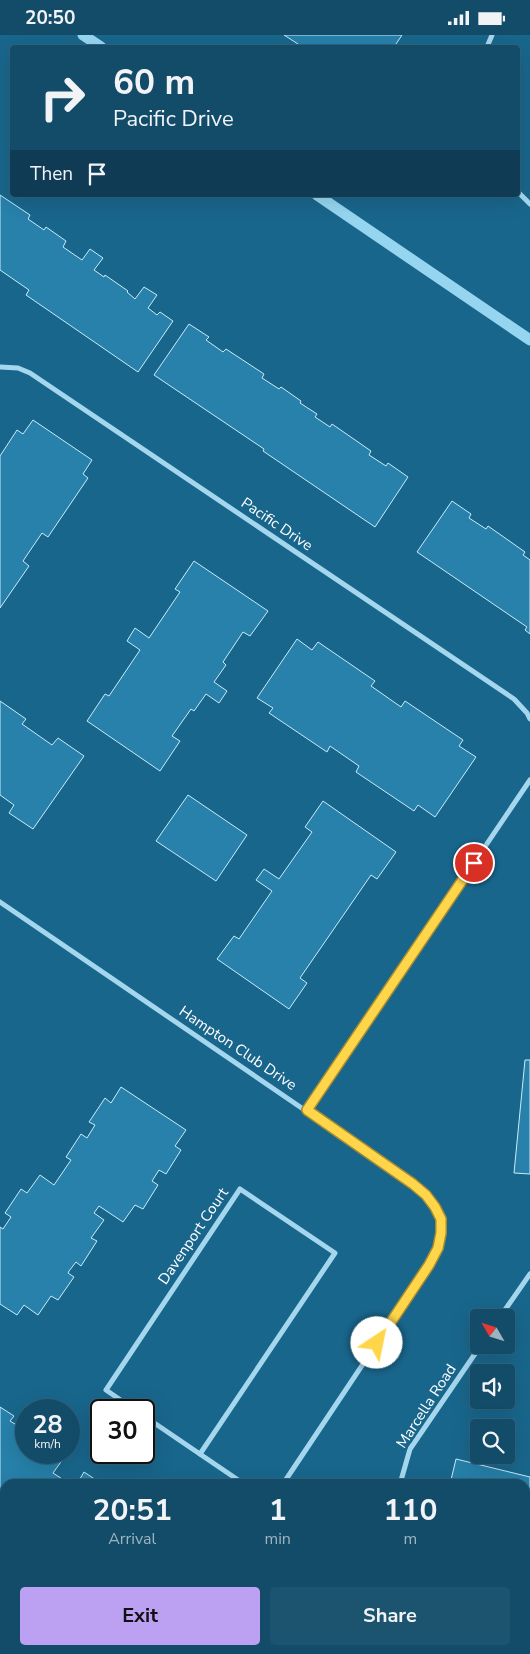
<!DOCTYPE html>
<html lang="en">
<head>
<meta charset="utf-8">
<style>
	body { margin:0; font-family:"Nunito Sans",sans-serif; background:#1c536f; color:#f1f3f6; height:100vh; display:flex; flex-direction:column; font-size:19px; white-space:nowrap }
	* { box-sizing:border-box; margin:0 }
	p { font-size:16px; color:#9db4c0 }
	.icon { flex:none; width:28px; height:28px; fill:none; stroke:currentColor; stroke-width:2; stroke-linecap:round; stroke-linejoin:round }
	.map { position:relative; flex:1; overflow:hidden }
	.side { position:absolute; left:0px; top:1444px; width:530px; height:176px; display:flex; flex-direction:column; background:#134c69; border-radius:15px 15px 0 0; box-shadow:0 5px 20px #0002,0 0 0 1px #32637d }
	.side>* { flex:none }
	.top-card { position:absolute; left:10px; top:10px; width:510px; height:152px; border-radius:5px; box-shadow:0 5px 20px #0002,0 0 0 1px #32637d; background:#134c69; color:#f1f3f6; overflow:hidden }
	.needle { width:32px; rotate:309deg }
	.tools { position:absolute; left:470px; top:1274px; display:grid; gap:10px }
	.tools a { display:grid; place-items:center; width:45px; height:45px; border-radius:5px; background:#134c69; box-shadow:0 5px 20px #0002,0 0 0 1px #32637d; font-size:25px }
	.speed { position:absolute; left:15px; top:1364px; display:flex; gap:10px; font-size:25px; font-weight:700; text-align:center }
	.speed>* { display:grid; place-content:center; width:65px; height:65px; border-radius:50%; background:#134c69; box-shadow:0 5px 20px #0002,0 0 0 1px #32637d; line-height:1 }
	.speed small { font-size:12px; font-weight:400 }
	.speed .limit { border:2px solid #111; border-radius:8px; background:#fff; color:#111 }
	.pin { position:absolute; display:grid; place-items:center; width:42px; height:42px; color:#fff; margin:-21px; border:2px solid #fff; border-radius:50%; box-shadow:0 1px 5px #0007 }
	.me { position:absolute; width:55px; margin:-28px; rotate:34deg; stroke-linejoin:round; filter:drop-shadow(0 0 4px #0008) }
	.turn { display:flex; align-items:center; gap:18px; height:105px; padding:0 20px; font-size:22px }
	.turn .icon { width:65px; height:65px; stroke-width:2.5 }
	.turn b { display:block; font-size:35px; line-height:42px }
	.then { display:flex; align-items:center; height:48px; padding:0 20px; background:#0003; gap:10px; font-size:19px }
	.eta { display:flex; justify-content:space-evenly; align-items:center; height:85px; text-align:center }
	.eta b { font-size:30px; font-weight:700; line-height:35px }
	.button { display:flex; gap:10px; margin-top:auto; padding:10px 20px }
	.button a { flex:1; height:58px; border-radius:5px; background:#bca0f2; color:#111; font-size:20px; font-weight:700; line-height:58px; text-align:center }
	.button a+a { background:#1c536f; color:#f1f3f6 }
	.status { display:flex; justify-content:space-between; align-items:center; height:35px; padding:0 25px; background:#134c69; direction:ltr }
	.status svg { height:14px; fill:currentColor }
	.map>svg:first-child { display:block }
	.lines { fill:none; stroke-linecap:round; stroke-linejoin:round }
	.stream { stroke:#96d5f0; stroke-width:11 }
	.building { fill:#2781aa; stroke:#caebfa }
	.minor { stroke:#a4d7ee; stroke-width:5 }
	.route-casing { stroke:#a68a30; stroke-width:12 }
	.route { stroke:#ffd54a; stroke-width:9 }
	.labels { text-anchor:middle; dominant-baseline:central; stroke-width:5; stroke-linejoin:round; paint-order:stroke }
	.street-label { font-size:15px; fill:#fff; stroke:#19668c }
</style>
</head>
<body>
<div class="status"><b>20:50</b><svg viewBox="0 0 49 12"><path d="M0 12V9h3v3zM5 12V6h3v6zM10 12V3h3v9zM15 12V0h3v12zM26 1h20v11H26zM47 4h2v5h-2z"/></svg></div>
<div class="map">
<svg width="530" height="1619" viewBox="0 0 530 1619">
	<rect width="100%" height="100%" fill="#19668c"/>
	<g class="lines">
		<!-- stream -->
		<g class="stream">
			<polyline points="83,0 101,12"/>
			<polyline points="317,160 530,305"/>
		</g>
	</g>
	<!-- building -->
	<g class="building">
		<polygon points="284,0 402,0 394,12 296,12 298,9"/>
		<polygon points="0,160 30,180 28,184 44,195 46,192 66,206 63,212 82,225 90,214 103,223 94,235 104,242 105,240 128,256 127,257 135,264 144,252 157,260 148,273 157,280 160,277 173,286 138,337 26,260 29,255 0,235"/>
		<polygon points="189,289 209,302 206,305 223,317 226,314 264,339 262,343 279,354 281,352 301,366 300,368 317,379 315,382 330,392 332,389 371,416 369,420 386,431 388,428 408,442 375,492 263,416 264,414 154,340"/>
		<polygon points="33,385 92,425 83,439 88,443 48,502 42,498 23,526 29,531 0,573 0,421 17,395 23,399"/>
		<polygon points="452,466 471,479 469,483 486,494 488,491 525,517 523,520 530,525 530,599 525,595 527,592 417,517"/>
		<polygon points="194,526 268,576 250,601 243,597 223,627 226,630 214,647 227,656 219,668 206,659 194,676 191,674 172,701 180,706 160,736 87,686 105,659 109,661 140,615 127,606 130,601 135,593 149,603 180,557 175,554"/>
		<polygon points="297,604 312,615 318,607 375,646 371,651 401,672 405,666 463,705 459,711 476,722 435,782 418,770 414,776 356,737 359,731 330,711 327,717 269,678 273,673 257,663"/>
		<polygon points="0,666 26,684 22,689 52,710 58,703 84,721 33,794 9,778 14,770 0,760"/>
		<polygon points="188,760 247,800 216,846 156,806"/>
		<polygon points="323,766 396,817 377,844 371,840 300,943 307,948 289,974 217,924 234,901 239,904 272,856 256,845 264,834 279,844 312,797 305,792"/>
		<polygon points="525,1025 530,1025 530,1139 514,1138"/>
		<polygon points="121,1052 186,1095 175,1111 181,1115 166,1139 159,1135 152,1146 158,1150 143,1174 135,1170 123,1187 99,1171 94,1178 104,1185 91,1203 97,1206 81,1231 76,1227 69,1236 68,1238 74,1242 58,1265 51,1261 38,1280 24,1270 17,1280 0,1269 0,1192 3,1194 11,1182 5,1178 21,1154 27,1158 40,1140 54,1150 71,1125 66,1122 81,1099 87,1103 95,1090 89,1087 105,1063 111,1068"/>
		<polygon points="0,1372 14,1381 10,1386 23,1394 26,1389 26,1418 54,1418 63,1424 53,1438 70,1449 5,1449 5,1477 2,1475 0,1478"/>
		<polygon points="456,1424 530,1442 530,1479 525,1478 525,1449 450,1449"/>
		<polygon points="84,1437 102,1449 77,1449"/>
		<polygon points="526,1578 530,1579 530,1619 504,1619 505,1615 525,1615"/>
		<polygon points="5,1592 5,1615 82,1615 87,1619 0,1619 0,1599"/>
	</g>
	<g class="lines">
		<!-- minor -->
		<g class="minor">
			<polyline points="487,12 492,0"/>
			<polyline points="518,157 530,169"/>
			<polyline points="0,332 18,333 30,338 514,664 527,678 530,684"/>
			<path d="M0 867 413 1149C444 1176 449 1192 429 1230L283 1449"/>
			<polyline points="307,1075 530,745"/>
			<polyline points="500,1282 530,1239"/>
			<polyline points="135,1375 106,1355 240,1154 335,1218 200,1419"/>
			<polyline points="144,1381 244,1449"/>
			<polyline points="400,1449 410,1414 481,1310"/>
			<polyline points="525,1495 530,1496"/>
			<polyline points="167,1619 170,1615"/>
			<polyline points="302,1619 305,1615"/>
		</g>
	</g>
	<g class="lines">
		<!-- route casing -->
		<g class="route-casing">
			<polyline id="route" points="377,1308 429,1230 438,1213 441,1198 441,1184 435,1172 426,1160 413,1149 307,1075 474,828"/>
		</g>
		<!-- route -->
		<use href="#route" class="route"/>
	</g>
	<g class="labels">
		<!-- street labels -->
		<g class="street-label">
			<text transform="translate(277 489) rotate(34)">Pacific Drive</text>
			<text transform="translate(238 1013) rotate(34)">Hampton Club Drive</text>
			<text transform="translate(193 1201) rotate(-56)">Davenport Court</text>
			<text transform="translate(426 1371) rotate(-57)">Marcella Road</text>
		</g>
	</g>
</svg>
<div class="tools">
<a><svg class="needle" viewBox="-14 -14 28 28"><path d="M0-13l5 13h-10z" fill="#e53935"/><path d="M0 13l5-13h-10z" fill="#9db4c0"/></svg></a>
<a><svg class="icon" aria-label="sound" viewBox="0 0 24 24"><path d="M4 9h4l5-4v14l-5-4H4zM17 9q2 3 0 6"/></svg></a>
<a><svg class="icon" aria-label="search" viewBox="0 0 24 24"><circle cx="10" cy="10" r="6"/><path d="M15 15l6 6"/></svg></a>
</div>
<div class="speed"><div>28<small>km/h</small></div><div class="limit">30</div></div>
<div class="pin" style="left:474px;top:828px;background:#d93025"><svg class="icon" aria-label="arrive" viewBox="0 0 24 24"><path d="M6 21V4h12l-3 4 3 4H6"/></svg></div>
<svg class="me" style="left:377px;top:1308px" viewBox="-20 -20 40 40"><circle r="19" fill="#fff"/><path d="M0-13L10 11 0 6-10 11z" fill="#ffd54a"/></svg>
<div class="top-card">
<div class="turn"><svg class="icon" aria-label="right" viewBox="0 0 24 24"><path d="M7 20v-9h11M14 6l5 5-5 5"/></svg><div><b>60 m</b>Pacific Drive</div></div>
<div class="then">Then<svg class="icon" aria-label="arrive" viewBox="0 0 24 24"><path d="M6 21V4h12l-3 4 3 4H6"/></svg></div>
</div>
<section class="side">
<div class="eta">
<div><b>20:51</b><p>Arrival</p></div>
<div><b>1</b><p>min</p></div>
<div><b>110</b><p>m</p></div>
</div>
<div class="button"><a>Exit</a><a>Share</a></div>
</section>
</div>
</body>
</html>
